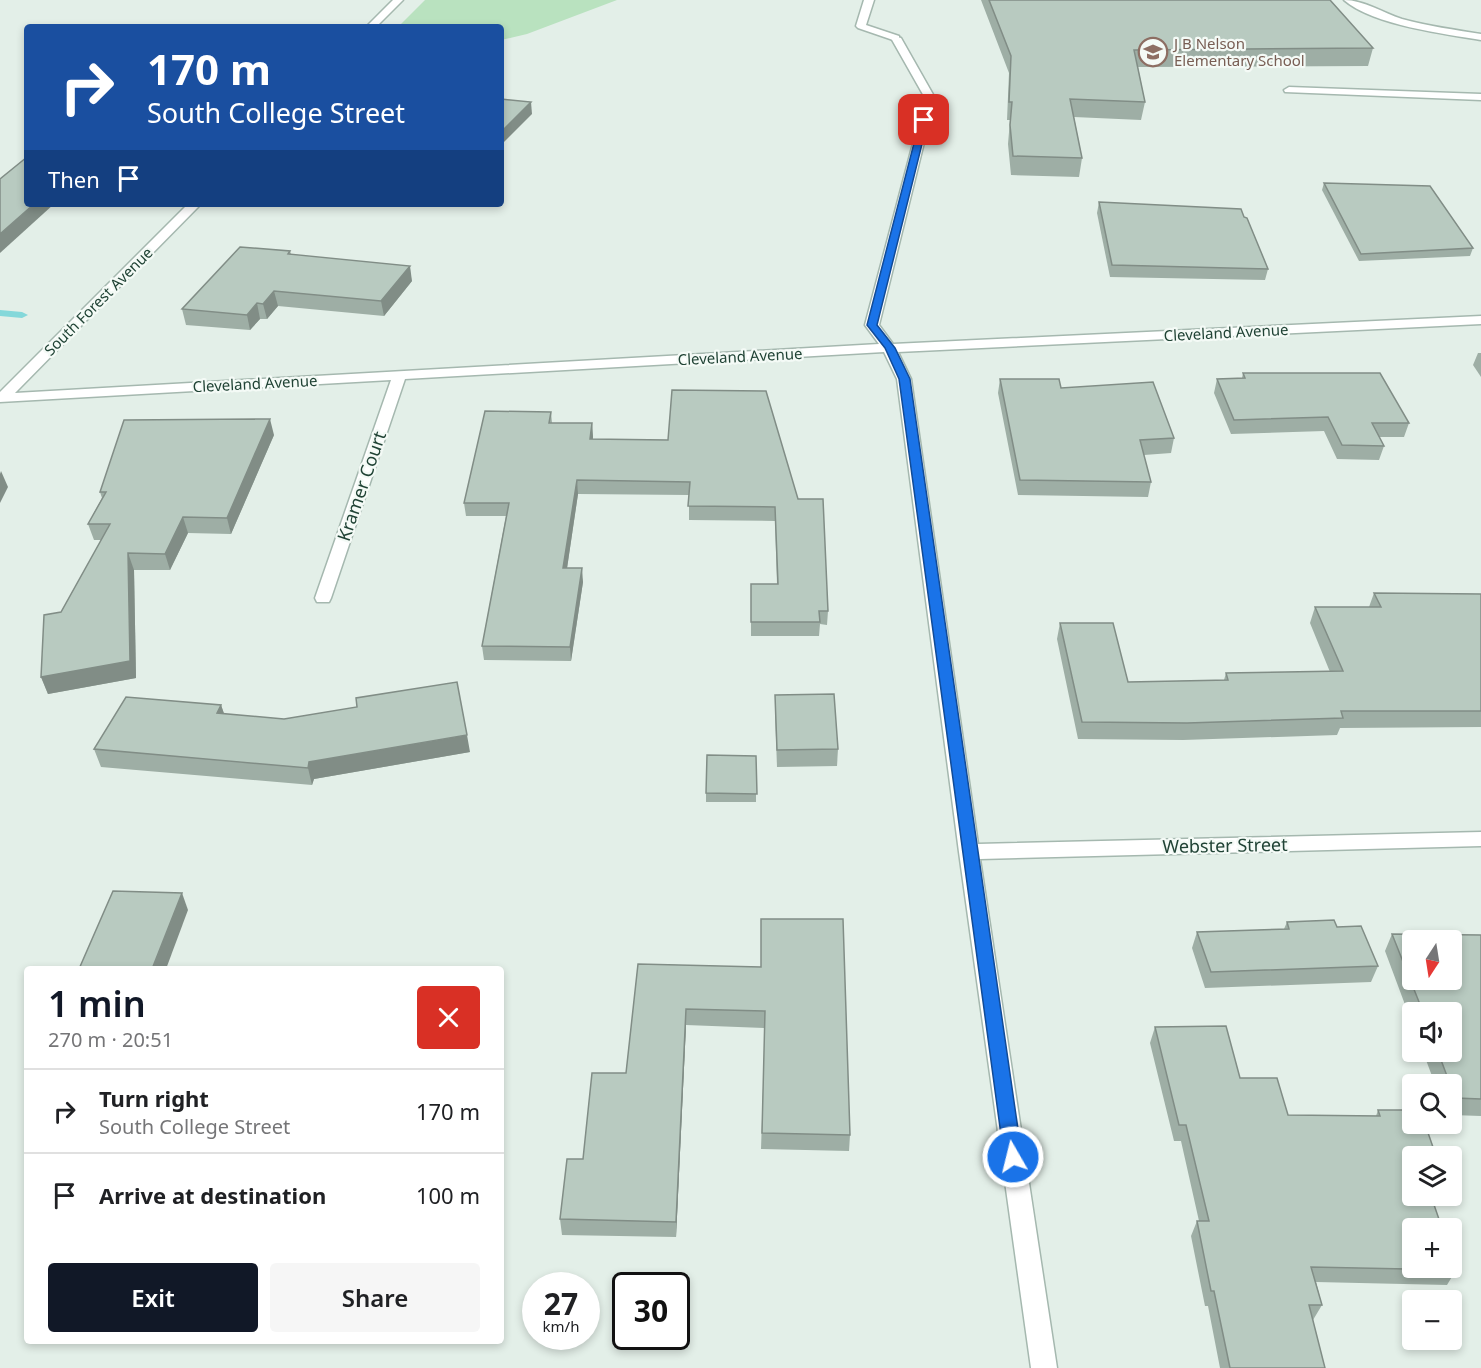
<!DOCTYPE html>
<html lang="en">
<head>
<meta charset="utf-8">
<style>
	body { margin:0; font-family:"Noto Sans",sans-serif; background:#f6f6f6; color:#202124; height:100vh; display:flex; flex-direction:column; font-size:22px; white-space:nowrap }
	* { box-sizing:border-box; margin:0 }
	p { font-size:20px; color:#757577 }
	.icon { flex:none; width:33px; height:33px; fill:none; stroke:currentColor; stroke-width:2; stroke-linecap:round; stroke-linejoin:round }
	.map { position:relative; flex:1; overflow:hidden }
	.drawer { position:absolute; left:24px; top:966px; width:480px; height:378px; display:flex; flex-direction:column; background:#fff; border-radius:6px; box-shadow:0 3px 9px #0003 }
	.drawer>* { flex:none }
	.top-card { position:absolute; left:24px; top:24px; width:480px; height:183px; border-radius:6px; box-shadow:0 3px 9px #0003; background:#1a4fa0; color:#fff; overflow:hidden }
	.needle { width:39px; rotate:192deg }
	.buttons { position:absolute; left:1402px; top:930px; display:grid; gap:12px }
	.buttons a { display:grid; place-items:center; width:60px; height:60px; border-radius:6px; background:#fff; box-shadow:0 3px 9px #0003; font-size:30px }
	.speed { position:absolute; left:522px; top:1272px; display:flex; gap:12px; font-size:30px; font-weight:700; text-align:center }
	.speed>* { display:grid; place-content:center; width:78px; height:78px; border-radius:50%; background:#fff; box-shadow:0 3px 9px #0003; line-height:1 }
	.speed small { font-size:15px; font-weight:400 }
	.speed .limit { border:3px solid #111; border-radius:9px; background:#fff; color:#111 }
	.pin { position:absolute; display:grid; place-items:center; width:51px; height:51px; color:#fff; margin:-26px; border-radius:12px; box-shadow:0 3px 9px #0006 }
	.me { position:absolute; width:66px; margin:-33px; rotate:352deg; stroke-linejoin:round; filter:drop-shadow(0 0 4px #0008) }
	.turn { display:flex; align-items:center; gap:21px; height:126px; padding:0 24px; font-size:27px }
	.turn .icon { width:78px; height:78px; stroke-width:2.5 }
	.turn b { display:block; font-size:42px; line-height:51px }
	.then { display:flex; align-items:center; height:57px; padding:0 24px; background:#0003; gap:12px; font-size:22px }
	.round { display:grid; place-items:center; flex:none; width:63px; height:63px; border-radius:6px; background:#f6f6f6 }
	.summary { display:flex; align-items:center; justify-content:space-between; height:102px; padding:0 24px }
	h1 { font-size:36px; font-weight:600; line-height:45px; color:#111827 }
	.primary-button { display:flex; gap:12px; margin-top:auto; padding:12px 24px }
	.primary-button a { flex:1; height:69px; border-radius:6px; background:#111827; color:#fff; font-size:24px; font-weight:600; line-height:69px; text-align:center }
	.primary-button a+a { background:#f6f6f6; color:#202124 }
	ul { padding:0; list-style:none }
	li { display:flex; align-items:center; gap:18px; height:84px; padding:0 24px; border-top:2px solid #e0e0e0 }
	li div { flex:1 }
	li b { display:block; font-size:22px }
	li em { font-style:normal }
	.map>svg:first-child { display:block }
	.green { fill:#b9e2bf }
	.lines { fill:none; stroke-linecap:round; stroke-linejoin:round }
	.stream { fill:#84d8da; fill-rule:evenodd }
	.lane-casing { stroke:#a5b8af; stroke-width:3 }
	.street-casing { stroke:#a5b8af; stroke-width:3 }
	.lane { fill:#fff; fill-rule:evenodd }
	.street { fill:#fff; fill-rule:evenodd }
	.wall { fill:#9eaea5 }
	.shaded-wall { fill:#818d86 }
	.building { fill:#b8cac0; stroke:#818d86; stroke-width:1.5; fill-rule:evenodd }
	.route { fill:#1a73e8; stroke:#114b97; stroke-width:1.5 }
	.labels { text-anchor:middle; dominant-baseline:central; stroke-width:4.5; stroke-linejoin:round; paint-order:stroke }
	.far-education-label { font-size:15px; fill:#785e54; stroke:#f4faf6; text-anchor:start }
	.far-street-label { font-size:15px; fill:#204335; stroke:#f4faf6 }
	.street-label { font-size:18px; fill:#204335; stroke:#f4faf6 }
</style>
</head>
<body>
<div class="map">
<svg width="1481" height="1368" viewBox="0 0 1481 1368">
	<rect width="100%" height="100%" fill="#e3efe8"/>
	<!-- green -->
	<polygon class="green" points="425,0 617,0 527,34 501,40 501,27 398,27"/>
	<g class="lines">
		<!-- stream -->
		<polygon class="stream" points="0,310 22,312 28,315 22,318 0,316"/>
		<!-- lane casing -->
		<g class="lane-casing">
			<g id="lane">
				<polygon points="864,0 874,0 866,25 899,36 899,40 893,40 858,28 856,26"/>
				<polygon points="1289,87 1481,94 1481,100 1285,92 1284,90"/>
			</g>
		</g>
		<!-- street casing -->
		<g class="street-casing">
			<g id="street">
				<polygon points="393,0 403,0 376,27 366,27"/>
				<path d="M1344 0C1364 0 1383 13 1402 19 1428 26 1455 30 1481 34V40C1444 34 1373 25 1344 0Z"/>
				<polygon points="893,36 901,38 935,98 879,325 893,344 1481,316 1481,324 898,352 911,379 978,844 1481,832 1481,846 980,859 1057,1368 1031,1368 959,852 897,379 884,352 405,379 331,598 329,602 317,602 315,598 391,380 0,402 0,392 188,204 201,204 15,393 879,344 865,325 925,98 891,38"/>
			</g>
		</g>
		<!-- lane -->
		<use href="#lane" class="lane"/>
		<!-- street -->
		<use href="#street" class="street"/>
	</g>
	<!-- wall -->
	<g class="wall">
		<polygon points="981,0 1330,0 1373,48 1368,66 1138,67 1145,102 1141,120 1074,117 1082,158 1079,177 1011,175 1008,144 1010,120 1007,120 1009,73"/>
		<polygon points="1324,183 1473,248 1470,256 1359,261 1322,190"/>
		<polygon points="1099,202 1244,217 1268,269 1265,280 1110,277 1097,213"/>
		<polygon points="290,251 291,254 412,281 384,316 278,306 267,319 260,319 250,330 186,325 182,309"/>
		<polygon points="1478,353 1481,353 1481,377 1473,365"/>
		<polygon points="1243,373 1409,423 1404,437 1379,437 1384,446 1379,460 1337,459 1324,431 1231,434 1214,393 1217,379 1242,378"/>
		<polygon points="1000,379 1061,388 1174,438 1171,453 1144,455 1151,482 1148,497 1018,495 998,393"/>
		<polygon points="766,391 828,611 827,625 820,624 819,636 751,636 751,584 777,584 775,521 689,520 689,495 578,494 567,568 583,582 571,661 484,660 482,646 506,516 466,516 464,503 551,412 552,423 592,423 593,439 668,440"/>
		<polygon points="274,435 231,534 188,533 170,570 134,570 136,678 48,694 41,677 101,540 94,540 88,524 102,498 100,492"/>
		<polygon points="1374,593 1481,594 1481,727 1340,728 1337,735 1183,740 1078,739 1057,639 1060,623 1128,682 1224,680 1226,673 1330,672 1310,623 1315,607 1369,607"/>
		<polygon points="775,695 838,749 837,766 777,767 775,712"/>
		<polygon points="221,705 224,714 470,752 314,779 312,785 101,767 94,749"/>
		<polygon points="756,756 756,802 706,802 706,793"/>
		<polygon points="1287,922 1337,927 1378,966 1371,982 1205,988 1192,948 1197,932 1284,929"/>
		<polygon points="1392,934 1481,935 1481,1116 1452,1115 1452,1084 1435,1084 1423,1052 1452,1052 1452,1012 1413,1012 1413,1026 1385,951"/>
		<polygon points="638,964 761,967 850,1135 849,1151 761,1149 765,1028 686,1025 676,1237 562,1235 560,1219 583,1159 626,1073"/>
		<polygon points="1155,1027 1240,1078 1288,1115 1376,1116 1378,1110 1435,1153 1433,1156 1413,1156 1456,1270 1447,1285 1316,1282 1322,1305 1313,1320 1325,1368 1220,1368 1208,1306 1205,1306 1191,1236 1197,1221 1199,1221 1181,1141 1174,1141 1150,1043"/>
	</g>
	<!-- shaded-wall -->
	<g class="shaded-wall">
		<polygon points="531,102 532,114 501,145 501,132"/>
		<polygon points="34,204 54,204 0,253 0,234"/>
		<polygon points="410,266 412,281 384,316 381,301"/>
		<polygon points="274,291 278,306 267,319 263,304"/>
		<polygon points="257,303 260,319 250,330 247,315"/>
		<polygon points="270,419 274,435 231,534 227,518"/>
		<polygon points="592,423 593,437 591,452 590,439"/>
		<polygon points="1,471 8,487 0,503 0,474"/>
		<polygon points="577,480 578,494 565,582 563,568"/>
		<polygon points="183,517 188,533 170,570 165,554"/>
		<polygon points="128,553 134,570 136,678 48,694 41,677"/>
		<polygon points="582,568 583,582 571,661 570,647"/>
		<polygon points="221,705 227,722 217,713"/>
		<polygon points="467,735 470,752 314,779 312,785 308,768 309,762"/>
		<polygon points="182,893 188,910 166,969 152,969"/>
		<polygon points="686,1009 686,1025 676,1237 676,1222"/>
	</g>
	<!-- building -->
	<g class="building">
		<polygon points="989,0 1330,0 1373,48 1134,50 1145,102 1070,99 1082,158 1013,156 1010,125 1012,102 1009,102 1011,56"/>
		<polygon points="501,99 531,102 501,132"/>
		<polygon points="27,157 27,204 34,204 0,234 0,179"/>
		<polygon points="1324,183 1430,186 1473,248 1361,254"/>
		<polygon points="1099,202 1241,209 1244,217 1247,218 1268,269 1112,265"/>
		<polygon points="240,247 290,251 288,254 410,266 381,301 274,291 263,304 257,303 247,315 182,309"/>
		<polygon points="1243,373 1380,373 1409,423 1372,423 1384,446 1342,445 1328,417 1234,420 1217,379 1245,378"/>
		<polygon points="1000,379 1059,379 1061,388 1153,382 1174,438 1140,440 1151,482 1020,480"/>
		<polygon points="672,390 766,391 798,499 823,499 828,611 819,611 820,622 751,622 751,584 778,584 775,507 688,506 690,482 577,480 563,568 582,568 570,647 482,646 509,503 464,503 485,411 551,412 549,423 592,423 590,439 668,440"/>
		<polygon points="270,419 227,518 183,517 165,554 128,553 130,661 41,677 44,615 61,612 110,524 88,524 106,492 100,492 124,420"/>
		<polygon points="1374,593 1481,594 1481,711 1341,711 1343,718 1187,723 1082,722 1060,623 1113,623 1128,682 1228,680 1226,673 1343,671 1315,607 1381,607"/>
		<polygon points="457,682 467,735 309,762 308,768 94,749 126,697 221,705 217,713 284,719 357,707 356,698"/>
		<polygon points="834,694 838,749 777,750 775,695"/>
		<polygon points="707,755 756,756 757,794 706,793"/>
		<polygon points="113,891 182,893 152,969 79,969"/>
		<polygon points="761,919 843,919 850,1135 762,1133 765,1011 686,1009 676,1222 560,1219 567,1159 583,1159 592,1073 626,1073 638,964 761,967"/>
		<polygon points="1334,920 1337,927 1361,926 1378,966 1211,972 1197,932 1289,929 1287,922"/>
		<path d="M1392 934 1481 935V1099L1456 1098 1452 1088V1084H1450L1438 1052H1452V1012H1423ZM1413 940H1452V980H1413Z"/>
		<polygon points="1226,1026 1240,1078 1277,1078 1288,1115 1380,1116 1378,1110 1413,1110 1413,1124 1425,1124 1435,1153 1416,1153 1417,1156 1413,1156 1413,1196 1431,1196 1442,1228 1413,1228 1413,1268 1452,1268 1452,1257 1456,1270 1311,1267 1322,1305 1309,1305 1325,1368 1230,1368 1214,1291 1211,1291 1197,1221 1209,1221 1186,1125 1179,1125 1155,1027"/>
	</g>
	<!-- route -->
	<polygon class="route" points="924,118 928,120 877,325 895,348 910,379 1022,1157 1020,1163 1013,1165 1007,1163 1004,1157 899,379 885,348 867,325 920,120"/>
	<!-- icons -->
	<defs>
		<g id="school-ring" transform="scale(1.5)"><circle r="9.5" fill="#f4faf6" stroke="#8d6e63" stroke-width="1.5"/><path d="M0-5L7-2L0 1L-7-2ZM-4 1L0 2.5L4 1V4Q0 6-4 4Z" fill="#8d6e63"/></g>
	</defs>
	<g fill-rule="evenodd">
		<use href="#school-ring" x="1153" y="52"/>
	</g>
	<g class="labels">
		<!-- far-education labels -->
		<g class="far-education-label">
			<text x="1174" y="43">J B Nelson<tspan x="1174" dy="17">Elementary School</tspan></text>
		</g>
		<!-- far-street labels -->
		<g class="far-street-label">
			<text transform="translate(98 301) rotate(-45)">South Forest Avenue</text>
			<text transform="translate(1226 332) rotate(-3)">Cleveland Avenue</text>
			<text transform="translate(740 356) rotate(-3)">Cleveland Avenue</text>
			<text transform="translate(255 383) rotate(-3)">Cleveland Avenue</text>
		</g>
		<!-- street labels -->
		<g class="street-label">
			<text transform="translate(361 486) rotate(-71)">Kramer Court</text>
			<text transform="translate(1225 845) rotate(-1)">Webster Street</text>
		</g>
	</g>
</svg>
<div class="buttons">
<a><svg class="needle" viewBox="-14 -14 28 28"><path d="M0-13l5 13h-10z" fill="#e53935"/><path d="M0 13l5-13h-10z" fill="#757577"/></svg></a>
<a><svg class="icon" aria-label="sound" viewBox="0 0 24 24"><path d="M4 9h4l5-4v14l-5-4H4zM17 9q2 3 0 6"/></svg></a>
<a><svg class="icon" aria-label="search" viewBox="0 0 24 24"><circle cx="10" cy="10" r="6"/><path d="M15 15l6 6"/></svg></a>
<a><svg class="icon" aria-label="layers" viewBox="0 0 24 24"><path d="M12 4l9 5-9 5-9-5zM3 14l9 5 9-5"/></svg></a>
<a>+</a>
<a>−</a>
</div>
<div class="speed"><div>27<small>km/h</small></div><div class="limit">30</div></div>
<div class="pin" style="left:924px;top:120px;background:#d93025"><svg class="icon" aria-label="arrive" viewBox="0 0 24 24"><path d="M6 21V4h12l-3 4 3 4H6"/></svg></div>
<svg class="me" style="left:1013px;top:1157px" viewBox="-20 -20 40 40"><circle r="17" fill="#1a73e8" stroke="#fff" stroke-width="3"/><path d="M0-11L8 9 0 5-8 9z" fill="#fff"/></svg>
<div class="top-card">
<div class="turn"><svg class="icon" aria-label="right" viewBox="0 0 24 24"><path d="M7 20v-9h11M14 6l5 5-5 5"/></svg><div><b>170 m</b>South College Street</div></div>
<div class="then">Then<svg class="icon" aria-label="arrive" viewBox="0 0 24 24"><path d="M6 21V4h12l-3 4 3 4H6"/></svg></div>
</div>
<section class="drawer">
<div class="summary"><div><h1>1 min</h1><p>270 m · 20:51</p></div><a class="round" style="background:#d93025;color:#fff"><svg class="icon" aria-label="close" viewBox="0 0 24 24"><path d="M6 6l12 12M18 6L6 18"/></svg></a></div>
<ul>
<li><svg class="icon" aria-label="right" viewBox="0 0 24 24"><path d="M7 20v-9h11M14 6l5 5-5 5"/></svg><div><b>Turn right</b><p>South College Street</p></div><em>170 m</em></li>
<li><svg class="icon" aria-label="arrive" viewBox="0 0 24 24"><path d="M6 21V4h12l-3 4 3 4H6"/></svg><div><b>Arrive at destination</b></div><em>100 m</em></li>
</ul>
<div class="primary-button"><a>Exit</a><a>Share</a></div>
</section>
</div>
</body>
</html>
